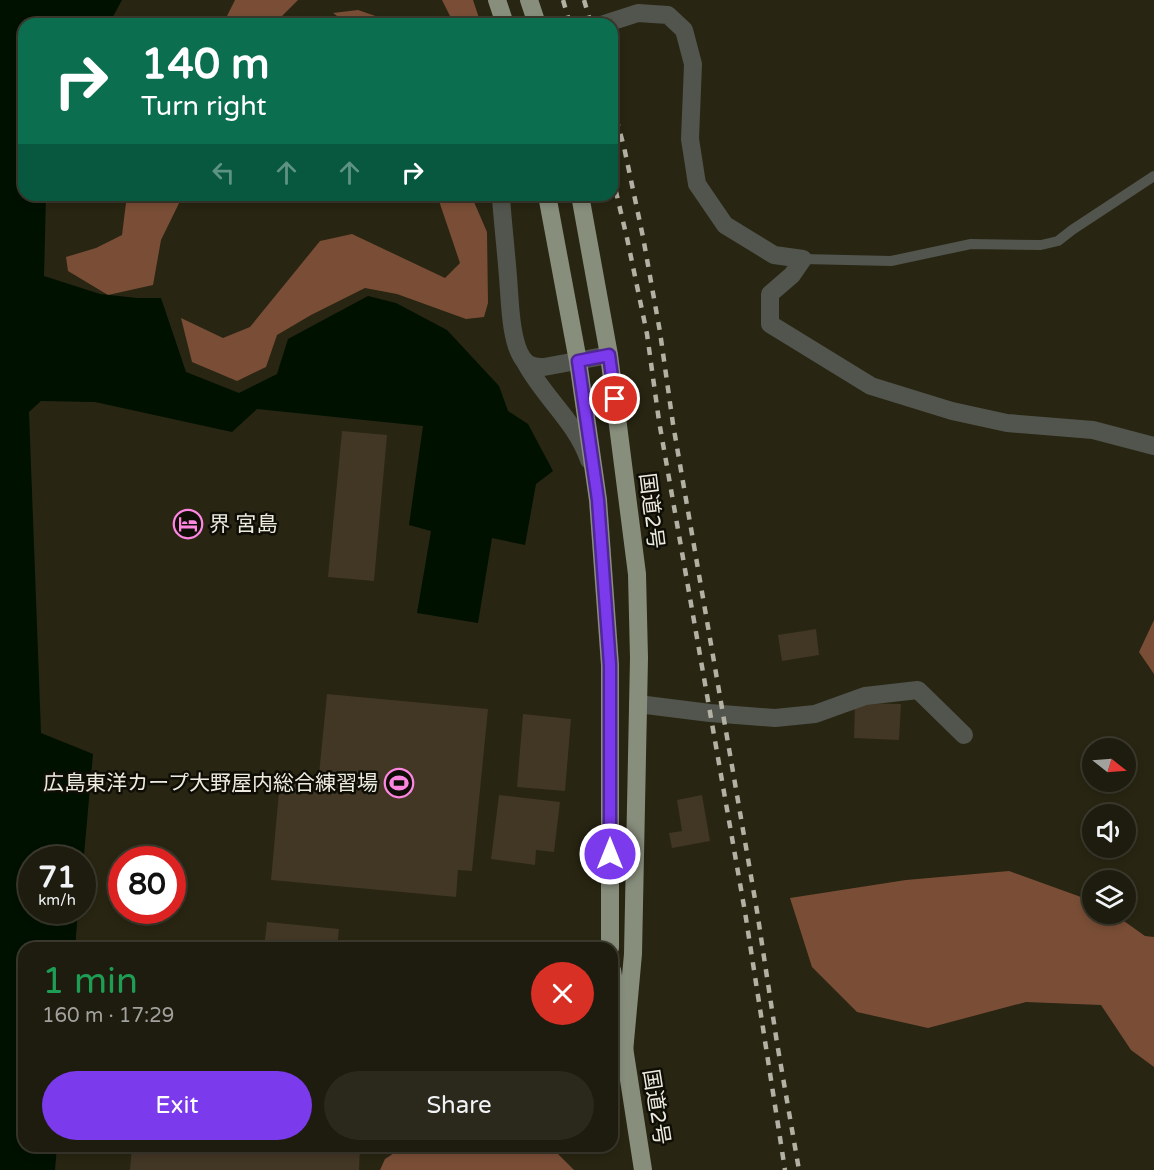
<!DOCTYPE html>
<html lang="en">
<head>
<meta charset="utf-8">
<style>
	body { margin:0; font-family:"Varela Round","Noto Sans JP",sans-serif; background:#2b291c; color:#f1f3f6; height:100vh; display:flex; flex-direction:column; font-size:22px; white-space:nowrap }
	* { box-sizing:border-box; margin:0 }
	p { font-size:20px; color:#a1a19e }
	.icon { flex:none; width:33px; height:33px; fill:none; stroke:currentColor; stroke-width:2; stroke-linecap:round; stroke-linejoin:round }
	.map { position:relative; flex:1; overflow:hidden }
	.panel { position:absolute; left:18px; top:942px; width:600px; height:210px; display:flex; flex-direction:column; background:#1e1c0e; border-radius:18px; box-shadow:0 3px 9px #0003,0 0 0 2px #3c3a2e }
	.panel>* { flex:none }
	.top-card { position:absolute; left:18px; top:18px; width:600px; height:183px; border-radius:18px; box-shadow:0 3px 9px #0003,0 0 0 2px #3c3a2e; background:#0b6e4f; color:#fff; overflow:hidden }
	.needle { width:39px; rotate:107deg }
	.controls { position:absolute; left:1082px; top:738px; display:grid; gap:12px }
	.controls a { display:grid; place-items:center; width:54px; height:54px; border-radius:50%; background:#1e1c0e; box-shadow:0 3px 9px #0003,0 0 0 2px #3c3a2e; font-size:30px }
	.speed { position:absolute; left:18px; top:846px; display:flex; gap:12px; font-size:30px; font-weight:700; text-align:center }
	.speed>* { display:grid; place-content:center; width:78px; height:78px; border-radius:50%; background:#1e1c0e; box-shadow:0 3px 9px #0003,0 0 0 2px #3c3a2e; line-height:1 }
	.speed small { font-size:15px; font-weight:400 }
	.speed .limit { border:9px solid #d22; background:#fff; color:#111 }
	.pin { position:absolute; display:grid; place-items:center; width:51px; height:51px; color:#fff; margin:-26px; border:3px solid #fff; border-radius:50%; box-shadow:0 2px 6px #0007 }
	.me { position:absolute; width:66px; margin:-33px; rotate:0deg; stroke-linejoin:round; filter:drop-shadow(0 0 4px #0008) }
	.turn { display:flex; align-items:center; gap:21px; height:126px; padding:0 24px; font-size:27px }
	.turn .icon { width:78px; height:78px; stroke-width:2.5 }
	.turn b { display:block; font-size:42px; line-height:51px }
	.lanes { display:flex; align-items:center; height:57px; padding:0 24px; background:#0003; justify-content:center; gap:30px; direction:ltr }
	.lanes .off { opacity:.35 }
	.round { display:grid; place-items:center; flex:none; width:63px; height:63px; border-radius:32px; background:#2b291c }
	.summary { display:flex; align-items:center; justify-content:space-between; height:102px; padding:0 24px }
	h1 { font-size:36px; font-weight:600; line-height:45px; color:#1e9e55 }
	.primary-button { display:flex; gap:12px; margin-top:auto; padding:12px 24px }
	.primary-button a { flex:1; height:69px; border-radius:36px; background:#7c3aed; color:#fff; font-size:24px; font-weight:600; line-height:69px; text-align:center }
	.primary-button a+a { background:#2b291c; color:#f1f3f6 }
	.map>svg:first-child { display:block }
	.forest { fill:#7a4e36 }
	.water { fill:#010 }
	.building { fill:#423625 }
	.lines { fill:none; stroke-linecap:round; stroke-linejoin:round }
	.service { stroke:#52554d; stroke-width:10 }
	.minor { stroke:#52554d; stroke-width:18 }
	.trunk { stroke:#888e7c; stroke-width:18 }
	.rail { stroke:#b3b1a3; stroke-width:4.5; stroke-dasharray:8 8; stroke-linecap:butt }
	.route-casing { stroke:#51269a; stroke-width:15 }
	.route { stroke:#7c3aed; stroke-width:10 }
	.labels { text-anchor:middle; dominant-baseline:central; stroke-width:5; stroke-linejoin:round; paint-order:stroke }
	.street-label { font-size:21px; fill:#edebdf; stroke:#0f0e06 }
	.poi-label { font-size:21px; fill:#edebdf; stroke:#0f0e06; text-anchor:start }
</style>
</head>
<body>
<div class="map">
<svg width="1154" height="1170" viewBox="0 0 1154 1170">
	<rect width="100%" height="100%" fill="#282512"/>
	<!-- forest -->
	<g class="forest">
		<polygon points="235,0 298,0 274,24 223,24"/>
		<polygon points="442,0 473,0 481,24 454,24"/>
		<polygon points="358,10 390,21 393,24 348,24 333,13"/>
		<polygon points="127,195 183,195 161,240 153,285 108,295 68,271 66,257 96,248 122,235"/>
		<polygon points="437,195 471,195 487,232 488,303 484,317 466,319 397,294 365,288 311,315 277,335 266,367 237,381 192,362 181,318 223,338 250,327 320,241 352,234 445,278 460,263"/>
		<polygon points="1154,620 1154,674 1139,652"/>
		<polygon points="1009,871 1092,901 1092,914 1114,914 1145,936 1154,937 1154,1067 1131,1050 1101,1005 1026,1002 928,1028 857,1012 812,967 790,898 906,880"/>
		<polygon points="405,1146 550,1146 574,1170 380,1170 385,1159"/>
	</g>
	<!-- water -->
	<polygon class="water" points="0,0 122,0 109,24 24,24 24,195 46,195 44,276 100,294 137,298 161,298 186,372 239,393 277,374 288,339 368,296 396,303 447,330 499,386 508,411 528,424 553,471 536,484 525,545 492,538 478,623 417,613 431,531 409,525 423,426 257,409 232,432 95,402 41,401 29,412 41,733 93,754 83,866 82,860 32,860 32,910 78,911 75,948 24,948 24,1146 57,1146 55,1170 0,1170"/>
	<!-- building -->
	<g class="building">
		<polygon points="342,431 387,435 374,581 328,577"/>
		<polygon points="816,629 819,655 782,661 778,635"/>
		<polygon points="327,694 488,709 472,871 458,870 456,897 271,880 280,780 318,784"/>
		<polygon points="855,703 901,704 899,740 854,738"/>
		<polygon points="523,714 571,719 565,791 517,787"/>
		<polygon points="499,795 560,802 554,852 536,850 535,865 491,859"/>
		<polygon points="702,795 710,841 672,848 669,833 682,831 677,800"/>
		<polygon points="267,922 339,929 337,948 264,948"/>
		<polygon points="132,1146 360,1146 359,1170 130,1170"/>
	</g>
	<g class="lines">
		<!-- service -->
		<polyline class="service" points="803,259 891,261 971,244 1041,245 1058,241 1072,230 1154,176"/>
		<!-- minor -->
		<g class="minor">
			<polyline points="604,24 638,13 668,15 684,30 693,64 690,139 697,184 725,225 774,255 803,259 792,275 770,294 770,324 871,386 952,411 1007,423 1093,430 1154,446"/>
			<path d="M500 195 501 198C503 225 506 251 508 277 510 299 510 341 523 359 528 366 535 367 544 367L609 355"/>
			<path d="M524 360C542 396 576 421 589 460"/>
			<polyline points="638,704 710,713 775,718 815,714 865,696 918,690 964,735"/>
		</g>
		<!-- trunk -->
		<g class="trunk">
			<polyline points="497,0 505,24"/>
			<polyline points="529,0 537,24"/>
			<polyline points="547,195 578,361 598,500 610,665 610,948"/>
			<polyline points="580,195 609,355 637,574 639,658 633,954 624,1052"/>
			<polyline points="612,970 643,1170"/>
		</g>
		<!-- rail -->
		<g class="rail">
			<polyline points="563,0 570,24"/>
			<polyline points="584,0 591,24"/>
			<polyline points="612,103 624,147 643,237 660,332 673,424 757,911 777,1043 799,1170"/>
			<polyline points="612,175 627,238 647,334 659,421 745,912 785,1170"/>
		</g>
	</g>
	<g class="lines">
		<!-- route casing -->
		<g class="route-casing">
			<polyline id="route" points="610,854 610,665 598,500 578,361 609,355 615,399"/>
		</g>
		<!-- route -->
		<use href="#route" class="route"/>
	</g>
	<!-- icons -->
	<defs>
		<g id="hotel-ring" transform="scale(1.5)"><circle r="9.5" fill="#0f0e06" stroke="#fd86e1" stroke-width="1.5"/><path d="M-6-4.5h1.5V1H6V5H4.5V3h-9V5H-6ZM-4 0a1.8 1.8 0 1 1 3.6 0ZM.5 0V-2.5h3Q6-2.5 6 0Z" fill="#fd86e1"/></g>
		<g id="stadium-ring" transform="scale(1.5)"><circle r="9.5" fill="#0f0e06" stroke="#fd86e1" stroke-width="1.5"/><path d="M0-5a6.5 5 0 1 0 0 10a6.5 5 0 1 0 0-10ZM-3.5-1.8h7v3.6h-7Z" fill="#fd86e1"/></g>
	</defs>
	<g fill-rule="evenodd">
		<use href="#hotel-ring" x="188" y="524"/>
		<use href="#stadium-ring" x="399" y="783"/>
	</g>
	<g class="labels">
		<!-- street labels -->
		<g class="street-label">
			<text transform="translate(651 511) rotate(83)">国道2号</text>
			<text transform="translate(656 1107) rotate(81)">国道2号</text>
		</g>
		<!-- poi labels -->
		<g class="poi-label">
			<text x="209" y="524">界 宮島</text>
			<text x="378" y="783" text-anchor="end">広島東洋カープ大野屋内総合練習場</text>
		</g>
	</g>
</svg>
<div class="controls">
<a><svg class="needle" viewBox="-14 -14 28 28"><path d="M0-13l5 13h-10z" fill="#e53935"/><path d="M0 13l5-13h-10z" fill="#a1a19e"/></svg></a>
<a><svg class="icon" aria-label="sound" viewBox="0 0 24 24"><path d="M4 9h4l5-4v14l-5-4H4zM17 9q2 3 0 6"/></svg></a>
<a><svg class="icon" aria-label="layers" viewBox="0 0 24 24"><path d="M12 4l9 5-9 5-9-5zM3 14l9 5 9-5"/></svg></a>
</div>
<div class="speed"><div>71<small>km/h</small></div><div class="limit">80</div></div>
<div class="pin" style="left:615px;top:399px;background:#d93025"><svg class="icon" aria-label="arrive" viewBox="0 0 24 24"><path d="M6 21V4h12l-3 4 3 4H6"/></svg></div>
<svg class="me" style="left:610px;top:854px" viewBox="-20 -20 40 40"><circle r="17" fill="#7c3aed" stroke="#fff" stroke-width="3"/><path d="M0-11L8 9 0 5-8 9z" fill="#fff"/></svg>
<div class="top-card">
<div class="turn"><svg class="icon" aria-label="right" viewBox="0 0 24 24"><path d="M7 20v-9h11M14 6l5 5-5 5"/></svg><div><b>140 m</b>Turn right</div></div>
<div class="lanes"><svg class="icon off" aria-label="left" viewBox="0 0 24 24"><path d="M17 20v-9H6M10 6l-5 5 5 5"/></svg><svg class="icon off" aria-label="ahead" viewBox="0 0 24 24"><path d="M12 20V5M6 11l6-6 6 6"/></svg><svg class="icon off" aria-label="ahead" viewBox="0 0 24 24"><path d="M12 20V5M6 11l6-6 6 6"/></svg><svg class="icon" aria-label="right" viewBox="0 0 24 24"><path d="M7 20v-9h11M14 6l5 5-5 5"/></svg></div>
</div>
<section class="panel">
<div class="summary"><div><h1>1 min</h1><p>160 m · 17:29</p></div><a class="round" style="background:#d93025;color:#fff"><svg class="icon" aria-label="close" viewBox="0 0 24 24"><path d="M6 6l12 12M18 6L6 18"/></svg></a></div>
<div class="primary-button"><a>Exit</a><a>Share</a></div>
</section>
</div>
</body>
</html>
